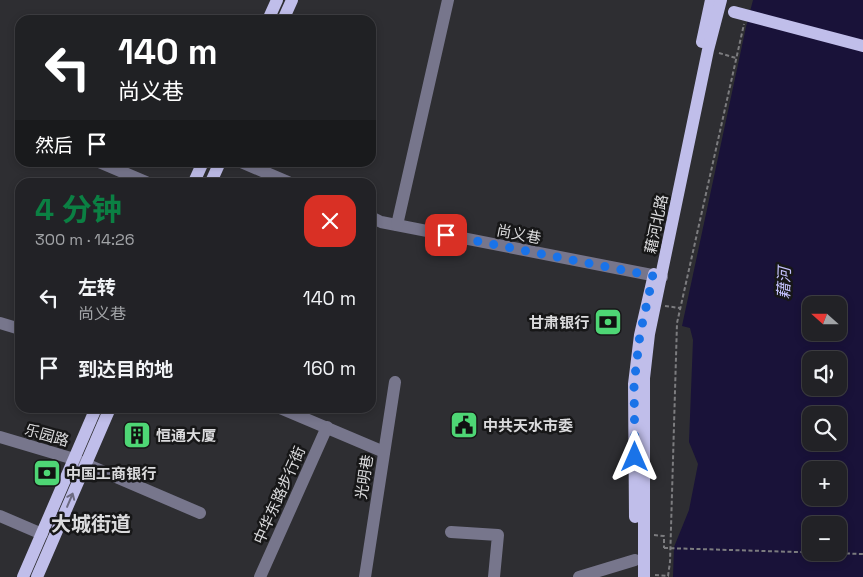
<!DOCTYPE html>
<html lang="zh">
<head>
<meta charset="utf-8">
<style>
	body { margin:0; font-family:"Space Grotesk","Noto Sans SC",sans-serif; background:#2a2a2e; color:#f1f3f6; height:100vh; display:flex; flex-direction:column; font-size:19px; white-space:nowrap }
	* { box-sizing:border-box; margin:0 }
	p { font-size:16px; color:#a2a4a7 }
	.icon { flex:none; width:28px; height:28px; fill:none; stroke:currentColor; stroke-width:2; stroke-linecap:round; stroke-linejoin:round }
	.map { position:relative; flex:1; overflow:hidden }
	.sheet { position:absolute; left:15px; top:178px; width:361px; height:235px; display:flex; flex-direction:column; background:#222226; border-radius:15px; box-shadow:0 2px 8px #0003,0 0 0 1px #3f3f43 }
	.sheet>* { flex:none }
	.top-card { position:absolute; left:15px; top:15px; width:361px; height:152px; border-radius:15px; box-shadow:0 2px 8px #0003,0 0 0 1px #3f3f43; background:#202124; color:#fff; overflow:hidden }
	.needle { width:32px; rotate:291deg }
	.buttons { position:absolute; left:802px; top:296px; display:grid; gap:10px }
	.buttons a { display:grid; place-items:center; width:45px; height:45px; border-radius:10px; background:#222226; box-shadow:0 2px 8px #0003,0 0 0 1px #3f3f43; font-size:25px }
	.pin { position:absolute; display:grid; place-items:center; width:42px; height:42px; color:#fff; margin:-21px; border-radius:10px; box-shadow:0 2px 8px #0006 }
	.me { position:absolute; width:55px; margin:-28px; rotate:0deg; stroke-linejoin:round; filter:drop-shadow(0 0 4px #0008) }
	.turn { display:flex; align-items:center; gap:18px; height:105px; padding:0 20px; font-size:22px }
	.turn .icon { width:65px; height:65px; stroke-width:2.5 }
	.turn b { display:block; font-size:35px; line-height:42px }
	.then { display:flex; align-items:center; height:48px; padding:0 20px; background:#0003; gap:10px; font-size:19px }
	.round { display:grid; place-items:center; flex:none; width:52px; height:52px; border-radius:15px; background:#2a2a2e }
	.overview { display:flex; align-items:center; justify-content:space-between; height:85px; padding:0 20px }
	h1 { font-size:30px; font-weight:700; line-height:38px; color:#0b8043 }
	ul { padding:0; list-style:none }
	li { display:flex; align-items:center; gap:15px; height:70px; padding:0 20px }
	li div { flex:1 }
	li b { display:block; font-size:19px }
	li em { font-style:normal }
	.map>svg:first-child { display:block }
	.water { fill:#191239; fill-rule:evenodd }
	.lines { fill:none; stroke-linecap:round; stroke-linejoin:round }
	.path { stroke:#7c7c7f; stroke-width:2; stroke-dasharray:4 2.5; stroke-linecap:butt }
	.minor { stroke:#77768c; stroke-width:12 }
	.major { stroke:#c0beea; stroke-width:12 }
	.path-bridge { stroke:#7c7c7f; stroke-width:2; stroke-dasharray:4 2.5; stroke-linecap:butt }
	.major-bridge { stroke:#c0beea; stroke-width:12 }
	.oneway { stroke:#6c6a81 }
	.route { stroke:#1a73e8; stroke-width:9; stroke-dasharray:0 16.2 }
	.labels { text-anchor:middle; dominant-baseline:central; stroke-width:5; stroke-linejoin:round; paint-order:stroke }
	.street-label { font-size:15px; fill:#dbdbdd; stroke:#171718 }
	.poi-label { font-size:15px; font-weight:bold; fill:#dbdbdd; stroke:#171718; text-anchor:start }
	.water-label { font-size:16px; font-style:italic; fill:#c3c0fb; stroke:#171718 }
	.district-label { font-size:20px; font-weight:bold; fill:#dbdbdd; stroke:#171718 }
</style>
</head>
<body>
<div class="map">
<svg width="863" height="577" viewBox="0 0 863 577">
	<rect width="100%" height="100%" fill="#2e2e32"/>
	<!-- water -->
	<path class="water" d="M753 0H863V577H673L674 547 689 510 698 464 689 442 693 340 690 328 682 326 746 27ZM811 305H839V332H811ZM811 360H839V388H811ZM811 415H839V442H811ZM811 470H839V498H811ZM811 525H839V552H811Z"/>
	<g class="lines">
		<!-- path -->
		<g class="path">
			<polyline points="719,53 736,58"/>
			<polyline points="665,306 680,308"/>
			<polyline points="654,535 664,536 664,548"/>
			<polyline points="655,575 668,576 670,562 677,323 744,24"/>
		</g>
		<!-- minor -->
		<g class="minor">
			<polyline points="99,162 146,182"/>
			<polyline points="241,162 288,182"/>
			<polyline points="371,217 381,222 662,277"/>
			<polyline points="397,225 448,0"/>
			<polyline points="0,323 20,329"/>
			<polyline points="280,408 384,452"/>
			<polyline points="0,437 74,459 200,513"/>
			<polyline points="0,516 42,534"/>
			<polyline points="451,532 498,535 494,577"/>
			<polyline points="260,577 327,427"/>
			<polyline points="365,577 395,382"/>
			<polyline points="579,577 635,560"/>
		</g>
		<!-- major -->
		<g class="major">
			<polyline points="268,20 277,0"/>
			<polyline points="283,20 292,0"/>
			<polyline points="702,42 711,0"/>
			<polyline points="194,182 203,162"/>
			<polyline points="211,182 220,162"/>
			<polyline points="635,517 634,384 640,335 654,274"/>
			<polyline points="23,577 96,408"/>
			<polyline points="37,577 110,408"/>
			<polyline points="644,577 644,378 649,334 708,50 721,0"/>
		</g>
		<!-- path-bridge -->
		<polyline class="path-bridge" points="664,548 863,554"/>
		<!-- major-bridge -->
		<polyline class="major-bridge" points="734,12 863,46"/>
	</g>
	<!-- one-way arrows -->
	<defs><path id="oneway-shaft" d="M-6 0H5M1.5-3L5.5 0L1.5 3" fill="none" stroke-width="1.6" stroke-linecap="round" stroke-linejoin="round" transform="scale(1.25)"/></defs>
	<use class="oneway" href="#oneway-shaft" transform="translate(70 500) rotate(-67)"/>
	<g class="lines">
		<!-- route -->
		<polyline class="route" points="446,235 653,276 640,334 634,384 635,457"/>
	</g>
	<!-- icons -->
	<defs>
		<g id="bank-square" transform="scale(1.4375)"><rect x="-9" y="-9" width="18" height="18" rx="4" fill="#4ed675" stroke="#171718"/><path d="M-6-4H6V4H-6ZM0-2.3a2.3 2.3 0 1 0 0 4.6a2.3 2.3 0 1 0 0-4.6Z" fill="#111"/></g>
		<g id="civic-square" transform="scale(1.4375)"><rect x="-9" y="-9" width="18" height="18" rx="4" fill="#4ed675" stroke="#171718"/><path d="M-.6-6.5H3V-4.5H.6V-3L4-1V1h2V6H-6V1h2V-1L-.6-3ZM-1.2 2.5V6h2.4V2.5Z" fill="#111"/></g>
		<g id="building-square" transform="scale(1.4375)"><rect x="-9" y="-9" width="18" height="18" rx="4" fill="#4ed675" stroke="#171718"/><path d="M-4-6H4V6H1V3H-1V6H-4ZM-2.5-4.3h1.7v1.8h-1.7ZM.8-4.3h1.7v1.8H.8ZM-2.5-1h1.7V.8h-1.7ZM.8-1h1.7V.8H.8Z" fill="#111"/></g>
	</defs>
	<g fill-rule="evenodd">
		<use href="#bank-square" x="608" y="322"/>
		<use href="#civic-square" x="464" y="425"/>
		<use href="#building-square" x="137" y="435"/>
		<use href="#bank-square" x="47" y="473"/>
	</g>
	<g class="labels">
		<!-- street labels -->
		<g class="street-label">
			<text transform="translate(656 224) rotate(-78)">藉河北路</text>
			<text transform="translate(519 234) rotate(11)">尚义巷</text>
			<text transform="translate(47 435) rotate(16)">乐园路</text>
			<text transform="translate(364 477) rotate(-81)">光明巷</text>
			<text transform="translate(279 495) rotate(-66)">中华东路步行街</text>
		</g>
		<!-- poi labels -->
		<g class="poi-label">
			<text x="589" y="322" text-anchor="end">甘肃银行</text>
			<text x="483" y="425">中共天水市委</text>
			<text x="156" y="435">恒通大厦</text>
			<text x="66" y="473">中国工商银行</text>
		</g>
		<!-- water labels -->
		<g class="water-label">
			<text transform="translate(784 283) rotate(-88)">藉河</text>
		</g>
		<!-- district labels -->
		<g class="district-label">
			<text x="91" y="524">大城街道</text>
		</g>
	</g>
</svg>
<div class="buttons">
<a><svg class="needle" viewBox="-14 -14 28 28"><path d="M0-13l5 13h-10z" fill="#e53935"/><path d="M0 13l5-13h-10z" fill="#a2a4a7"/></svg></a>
<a><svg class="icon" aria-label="sound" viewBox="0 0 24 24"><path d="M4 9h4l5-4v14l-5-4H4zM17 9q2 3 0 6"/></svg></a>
<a><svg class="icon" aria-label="search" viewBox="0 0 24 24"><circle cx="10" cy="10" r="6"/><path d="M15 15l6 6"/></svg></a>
<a>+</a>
<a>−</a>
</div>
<div class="pin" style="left:446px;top:235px;background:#d93025"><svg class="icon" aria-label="arrive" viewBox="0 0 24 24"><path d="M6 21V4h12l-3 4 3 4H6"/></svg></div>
<svg class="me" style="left:635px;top:457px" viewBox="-20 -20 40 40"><path d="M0-17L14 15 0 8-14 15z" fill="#1a73e8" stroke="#fff" stroke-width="4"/></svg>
<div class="top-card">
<div class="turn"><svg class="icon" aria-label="left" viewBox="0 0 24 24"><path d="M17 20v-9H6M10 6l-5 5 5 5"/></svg><div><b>140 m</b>尚义巷</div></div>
<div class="then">然后<svg class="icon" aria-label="arrive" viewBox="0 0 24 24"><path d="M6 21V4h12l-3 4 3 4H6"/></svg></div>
</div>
<section class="sheet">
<div class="overview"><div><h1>4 分钟</h1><p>300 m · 14:26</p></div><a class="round" style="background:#d93025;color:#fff"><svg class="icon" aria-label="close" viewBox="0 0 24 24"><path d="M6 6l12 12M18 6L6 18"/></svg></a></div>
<ul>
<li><svg class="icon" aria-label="left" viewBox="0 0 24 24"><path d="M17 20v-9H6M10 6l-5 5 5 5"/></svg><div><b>左转</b><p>尚义巷</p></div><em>140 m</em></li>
<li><svg class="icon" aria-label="arrive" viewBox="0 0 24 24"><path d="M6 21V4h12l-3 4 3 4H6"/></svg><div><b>到达目的地</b></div><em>160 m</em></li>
</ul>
</section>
</div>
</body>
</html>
